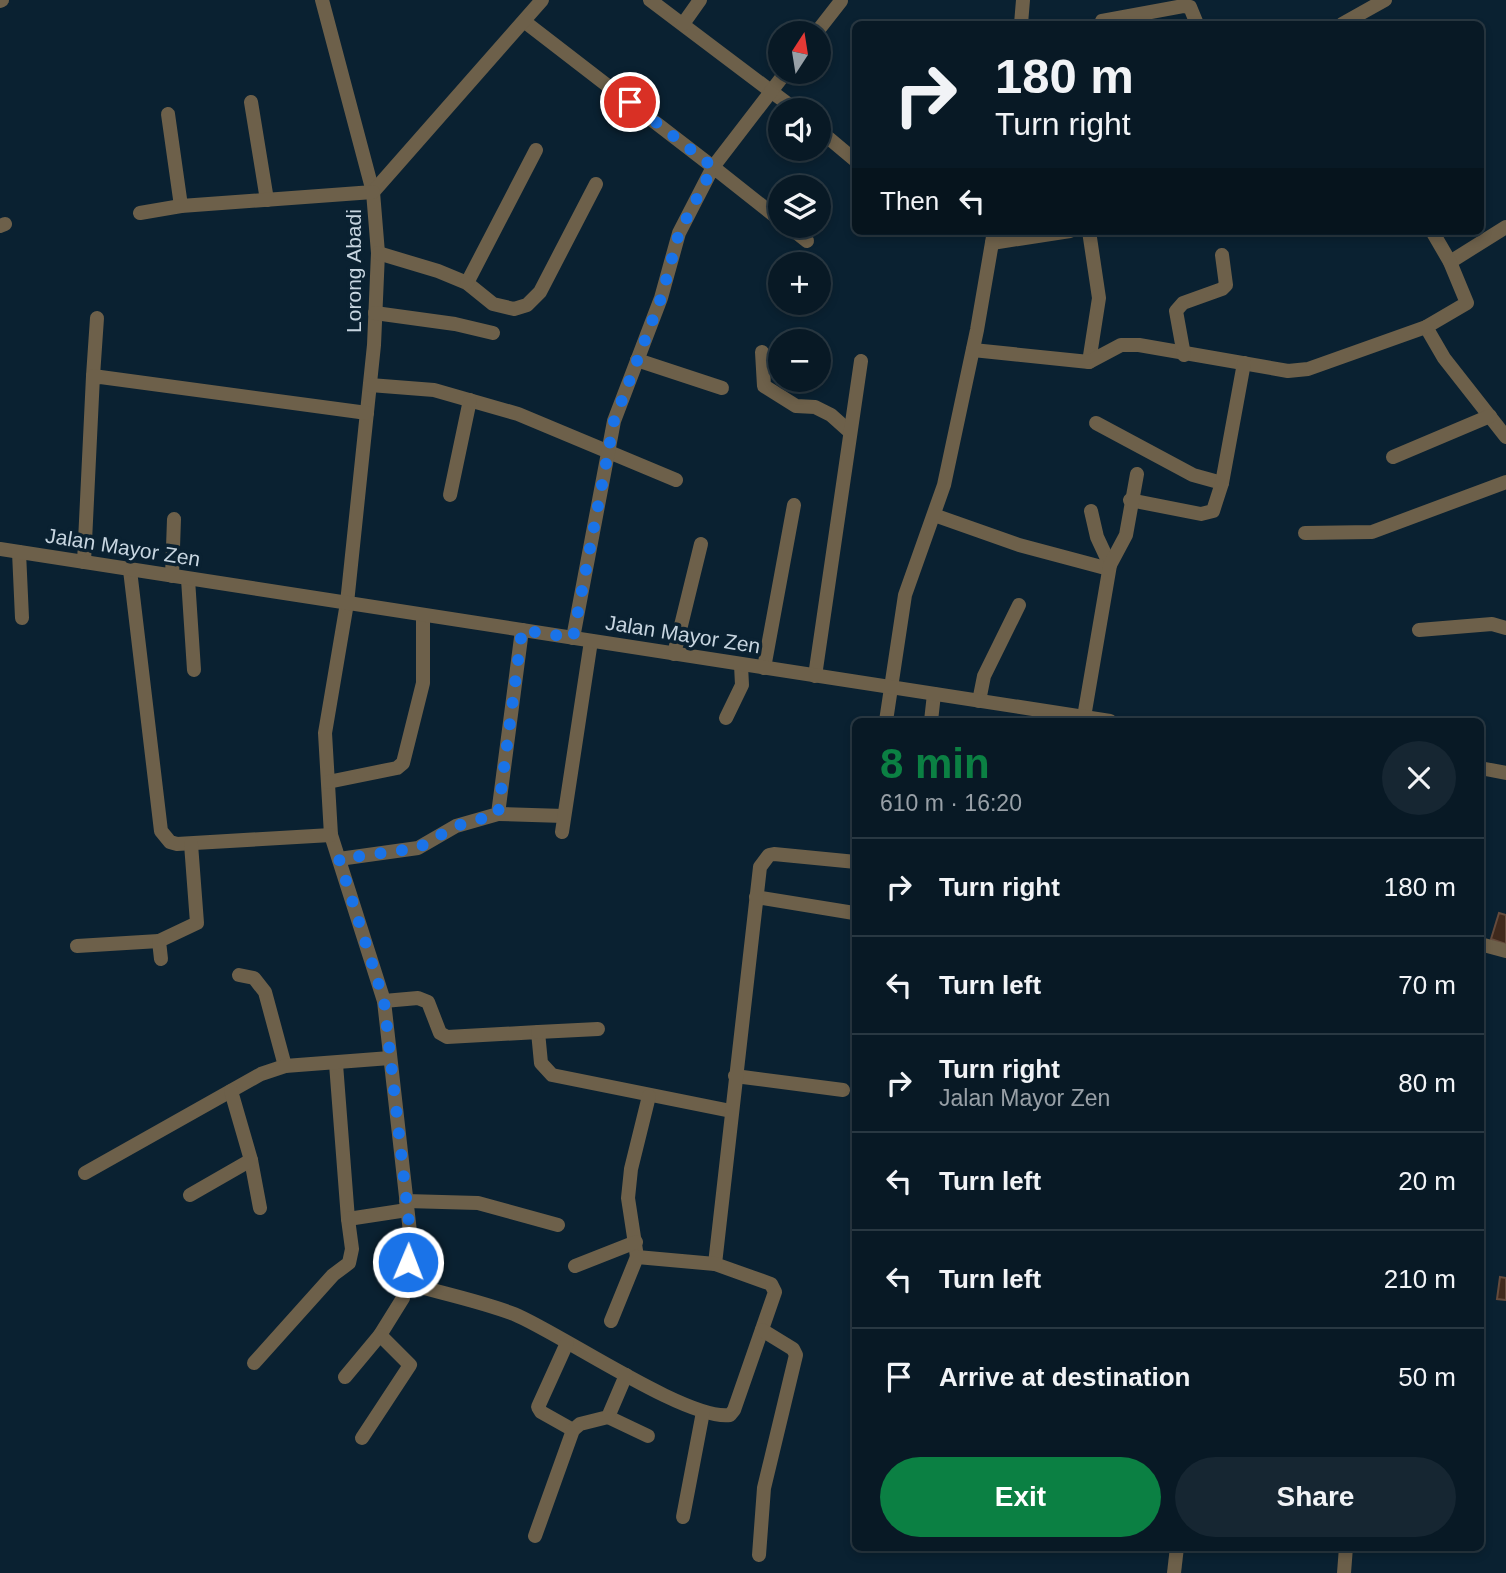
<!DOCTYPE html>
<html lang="en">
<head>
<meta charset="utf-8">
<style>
	body { margin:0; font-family:Helvetica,sans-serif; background:#162632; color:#f1f3f6; height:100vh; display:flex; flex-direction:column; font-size:26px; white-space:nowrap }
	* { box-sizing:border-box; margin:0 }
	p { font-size:23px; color:#98a0a7 }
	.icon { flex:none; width:38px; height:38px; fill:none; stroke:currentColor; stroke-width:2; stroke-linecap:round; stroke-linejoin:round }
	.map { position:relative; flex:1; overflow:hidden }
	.sheet { position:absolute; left:852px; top:718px; width:632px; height:833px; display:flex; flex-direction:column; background:#081925; border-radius:10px; box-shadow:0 4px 10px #0003,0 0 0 2px #293842 }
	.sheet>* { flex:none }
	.guide { position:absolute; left:852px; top:21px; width:632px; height:214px; border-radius:10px; box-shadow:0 4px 10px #0003,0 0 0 2px #293842; background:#081925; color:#f1f3f6; overflow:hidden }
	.needle { width:46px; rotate:12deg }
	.fabs { position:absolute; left:768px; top:21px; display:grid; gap:14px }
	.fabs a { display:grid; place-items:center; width:63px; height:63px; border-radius:50%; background:#081925; box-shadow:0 4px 10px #0003,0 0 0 2px #293842; font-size:35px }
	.pin { position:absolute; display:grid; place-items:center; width:60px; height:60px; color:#fff; margin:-30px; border:4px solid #fff; border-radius:50%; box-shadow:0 2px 7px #0007 }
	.me { position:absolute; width:77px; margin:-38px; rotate:1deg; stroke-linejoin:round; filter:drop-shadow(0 0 5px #0008) }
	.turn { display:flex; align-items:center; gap:24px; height:147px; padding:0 28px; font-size:32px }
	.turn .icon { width:91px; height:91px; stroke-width:2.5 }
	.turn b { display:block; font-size:49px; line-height:60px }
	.then { display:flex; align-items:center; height:66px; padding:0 28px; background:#0003; gap:14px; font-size:26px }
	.round { display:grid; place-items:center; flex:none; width:74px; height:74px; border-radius:37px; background:#162632 }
	.head { display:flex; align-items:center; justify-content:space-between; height:119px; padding:0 28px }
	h1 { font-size:42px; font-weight:800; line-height:52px; color:#0b8043 }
	.action { display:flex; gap:14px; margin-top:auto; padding:14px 28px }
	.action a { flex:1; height:80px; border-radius:42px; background:#0b8043; color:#fff; font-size:28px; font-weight:800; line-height:80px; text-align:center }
	.action a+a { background:#162632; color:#f1f3f6 }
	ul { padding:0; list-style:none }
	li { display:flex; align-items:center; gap:21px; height:98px; padding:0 28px; border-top:2px solid #293842 }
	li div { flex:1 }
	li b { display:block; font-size:26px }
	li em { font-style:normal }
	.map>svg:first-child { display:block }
	.building { fill:#40291c; stroke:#644a3c; stroke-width:2 }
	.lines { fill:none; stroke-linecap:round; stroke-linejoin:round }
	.minor { stroke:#6d604a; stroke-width:14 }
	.tertiary { stroke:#6d604a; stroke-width:14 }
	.route { stroke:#1a73e8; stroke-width:12; stroke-dasharray:0 21.6 }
	.labels { text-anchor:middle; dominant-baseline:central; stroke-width:7; stroke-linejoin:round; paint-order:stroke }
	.street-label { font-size:21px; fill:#c7d5e0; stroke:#0a2131 }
</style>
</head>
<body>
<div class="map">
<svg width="1506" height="1573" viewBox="0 0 1506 1573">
	<rect width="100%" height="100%" fill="#0a2131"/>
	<!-- building -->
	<g class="building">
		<polygon points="1499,913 1506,915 1506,944 1491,939"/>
		<polygon points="1500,1277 1506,1278 1506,1300 1497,1299"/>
	</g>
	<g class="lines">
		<!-- minor -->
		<g class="minor">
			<polyline points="322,0 373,192 378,253 374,345 347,603 325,733 331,835 384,1001 411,1241 403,1298 380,1335 345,1377"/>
			<polyline points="650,0 796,110"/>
			<polyline points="0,1 2,0"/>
			<polyline points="525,22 713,167 786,72"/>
			<polyline points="683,24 700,0"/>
			<polyline points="1021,24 1023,0"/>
			<polyline points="1101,24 1102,21 1183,6 1190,7 1197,24"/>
			<polyline points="1342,24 1385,0"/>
			<polyline points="816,33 841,1"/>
			<polyline points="251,102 267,200"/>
			<polyline points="168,114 181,206"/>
			<polyline points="819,130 856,161"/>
			<polyline points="373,192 542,0"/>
			<polyline points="140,213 181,206 373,192"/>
			<polyline points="0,226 5,224"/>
			<polyline points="788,226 807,241"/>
			<polyline points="1089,231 1099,298 1089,362"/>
			<polyline points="992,243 1070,231"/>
			<polyline points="378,253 438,271 467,283 493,304 514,309 527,305 540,292 596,184"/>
			<polyline points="1450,262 1506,227"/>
			<polyline points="467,283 536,150"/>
			<polyline points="375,313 455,324 493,333"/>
			<polyline points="1426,327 1444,358 1506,437"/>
			<polyline points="973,350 1089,362 1121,345 1139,345 1288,371 1308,369 1426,327 1467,303 1450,262 1432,231"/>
			<polyline points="762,352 764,386 796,406 815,407 831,415 850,432"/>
			<polyline points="1184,355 1176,311 1183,303 1222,289 1226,285 1222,255"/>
			<polyline points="637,360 722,388"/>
			<polyline points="93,376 97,318"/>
			<polyline points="370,385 434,390 518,414 676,480"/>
			<polyline points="1096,423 1193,475 1222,483"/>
			<polyline points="1393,457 1490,416"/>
			<polyline points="450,495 470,400"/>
			<polyline points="1130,500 1201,514 1213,511 1222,483 1244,363"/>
			<polyline points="1091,511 1097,537 1110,565"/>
			<polyline points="934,515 1019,545 1109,569"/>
			<polyline points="1305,533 1372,532 1506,482"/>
			<polyline points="19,552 22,618"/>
			<polyline points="84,562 93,376 367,413"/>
			<polyline points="130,570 161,831 170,842 177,844 331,835"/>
			<polyline points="172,576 174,519"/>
			<polyline points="188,579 194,670"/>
			<polyline points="1419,630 1492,624 1506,628"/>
			<polyline points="573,638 614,421 661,298 679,233 713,167 780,220"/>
			<polyline points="674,654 701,544"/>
			<polyline points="764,668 794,505"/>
			<polyline points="815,676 861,361"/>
			<polyline points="979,701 984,676 1019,605"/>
			<polyline points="1084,717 1110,565 1126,535 1137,474"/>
			<polyline points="726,718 742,685 741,665"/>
			<polyline points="886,721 905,595 944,485 977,330 994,231"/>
			<polyline points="931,721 934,694"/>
			<polyline points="328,782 397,768 403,763 423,683 423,615"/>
			<polyline points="498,814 564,816"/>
			<polyline points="562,832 591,641"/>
			<polyline points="339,859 418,848 456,826 498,814 522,630"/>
			<polyline points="756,897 854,913"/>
			<polyline points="1480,944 1506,951"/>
			<polyline points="77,946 159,941"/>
			<polyline points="161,959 159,941 197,923 191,844"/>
			<polyline points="239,975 254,978 265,992 285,1066"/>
			<polyline points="384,1001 418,998 428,1002 440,1033 447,1037 538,1032 541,1063 552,1075 731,1111"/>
			<polyline points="538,1032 598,1029"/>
			<polyline points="336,1064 348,1219"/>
			<polyline points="735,1076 843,1090"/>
			<polyline points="251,1160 260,1208"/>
			<polyline points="85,1173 261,1074 285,1066 390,1058"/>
			<polyline points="190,1195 251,1160 231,1091"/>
			<polyline points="406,1201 478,1203 558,1225"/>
			<polyline points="637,1257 628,1198 631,1169 649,1096"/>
			<polyline points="575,1266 636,1242"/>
			<path d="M406 1283C441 1293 480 1301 514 1314 560 1333 687 1421 730 1415L734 1410 775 1292 771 1284 715 1264 760 867 769 855 774 854 856 862"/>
			<polyline points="611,1321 637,1257 715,1264"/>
			<polyline points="567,1343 538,1407 541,1412 573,1430"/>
			<polyline points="254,1363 333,1275 349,1263 352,1249 348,1219 407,1210"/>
			<polyline points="608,1417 648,1436"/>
			<polyline points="362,1438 410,1365 380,1335"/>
			<polyline points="683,1517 703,1412"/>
			<polyline points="535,1536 573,1430 580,1424 608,1417 626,1375"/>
			<polyline points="759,1555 764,1488 796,1355 793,1349 762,1330"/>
			<polyline points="1174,1573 1177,1547"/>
			<polyline points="1344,1573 1346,1547"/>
		</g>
		<!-- tertiary -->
		<g class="tertiary">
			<polyline points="0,549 1110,721"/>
			<polyline points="1480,768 1506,773"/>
		</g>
	</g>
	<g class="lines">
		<!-- route -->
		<polyline class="route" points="408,1262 411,1241 384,1001 339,859 418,848 456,826 498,814 522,630 573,638 614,421 661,298 679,233 713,167 630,102"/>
	</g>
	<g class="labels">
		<!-- street labels -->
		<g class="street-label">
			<text transform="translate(353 271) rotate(-90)">Lorong Abadi</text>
			<text transform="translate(123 547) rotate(9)">Jalan Mayor Zen</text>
			<text transform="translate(683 634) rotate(9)">Jalan Mayor Zen</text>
		</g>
	</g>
</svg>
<div class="fabs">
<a><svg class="needle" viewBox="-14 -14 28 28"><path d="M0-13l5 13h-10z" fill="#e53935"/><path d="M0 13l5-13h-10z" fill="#98a0a7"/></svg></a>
<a><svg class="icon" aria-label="sound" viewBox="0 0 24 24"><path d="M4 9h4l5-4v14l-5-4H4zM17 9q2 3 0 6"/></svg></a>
<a><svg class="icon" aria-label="layers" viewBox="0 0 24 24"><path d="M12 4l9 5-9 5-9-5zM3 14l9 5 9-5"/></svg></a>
<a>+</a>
<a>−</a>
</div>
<div class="pin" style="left:630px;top:102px;background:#d93025"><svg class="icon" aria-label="arrive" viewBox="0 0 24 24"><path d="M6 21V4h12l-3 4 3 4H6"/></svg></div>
<svg class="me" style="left:408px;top:1262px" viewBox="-20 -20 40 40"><circle r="17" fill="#1a73e8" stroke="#fff" stroke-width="3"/><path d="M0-11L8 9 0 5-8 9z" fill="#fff"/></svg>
<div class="guide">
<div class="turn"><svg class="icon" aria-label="right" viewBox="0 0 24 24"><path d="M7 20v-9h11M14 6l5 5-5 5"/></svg><div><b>180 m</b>Turn right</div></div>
<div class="then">Then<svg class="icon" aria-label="left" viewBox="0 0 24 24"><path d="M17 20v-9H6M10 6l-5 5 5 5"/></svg></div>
</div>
<section class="sheet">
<div class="head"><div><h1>8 min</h1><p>610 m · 16:20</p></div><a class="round"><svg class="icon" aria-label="close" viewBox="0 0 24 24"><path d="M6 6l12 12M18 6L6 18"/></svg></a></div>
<ul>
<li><svg class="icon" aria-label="right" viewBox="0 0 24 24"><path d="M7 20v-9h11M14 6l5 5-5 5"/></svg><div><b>Turn right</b></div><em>180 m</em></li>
<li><svg class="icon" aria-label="left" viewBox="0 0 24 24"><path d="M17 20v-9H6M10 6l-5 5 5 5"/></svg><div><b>Turn left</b></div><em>70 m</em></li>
<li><svg class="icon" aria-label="right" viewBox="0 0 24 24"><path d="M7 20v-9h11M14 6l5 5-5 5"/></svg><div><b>Turn right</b><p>Jalan Mayor Zen</p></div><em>80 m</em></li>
<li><svg class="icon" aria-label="left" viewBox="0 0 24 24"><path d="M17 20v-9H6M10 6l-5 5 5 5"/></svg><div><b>Turn left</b></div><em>20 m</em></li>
<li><svg class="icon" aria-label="left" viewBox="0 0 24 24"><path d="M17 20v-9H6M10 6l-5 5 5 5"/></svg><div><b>Turn left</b></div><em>210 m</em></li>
<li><svg class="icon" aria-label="arrive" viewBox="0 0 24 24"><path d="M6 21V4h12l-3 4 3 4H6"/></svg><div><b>Arrive at destination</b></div><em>50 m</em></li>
</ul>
<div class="action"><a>Exit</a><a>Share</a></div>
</section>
</div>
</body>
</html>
